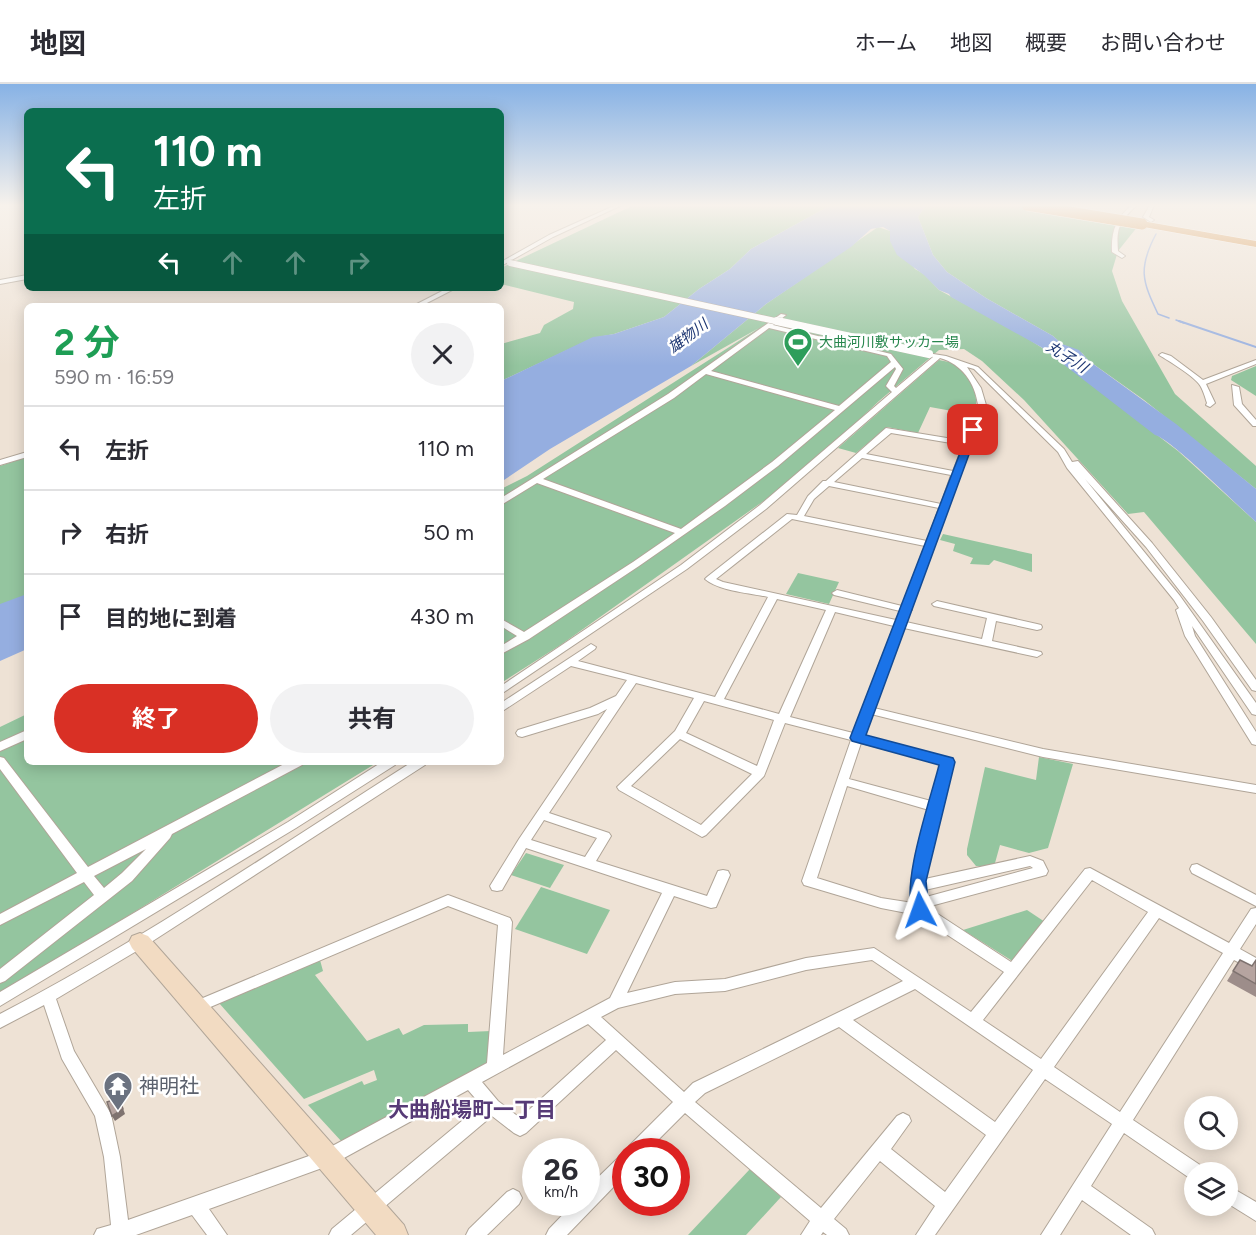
<!DOCTYPE html>
<html lang="ja">
<head>
<meta charset="utf-8">
<style>
	body { margin:0; font-family:Figtree,"Noto Sans JP",sans-serif; background:#f2f2f3; color:#2b2b33; height:100vh; display:flex; flex-direction:column; font-size:22px; white-space:nowrap }
	* { box-sizing:border-box; margin:0 }
	p { font-size:20px; color:#7c7c81 }
	.icon { flex:none; width:33px; height:33px; fill:none; stroke:currentColor; stroke-width:2; stroke-linecap:round; stroke-linejoin:round }
	.map { position:relative; flex:1; overflow:hidden }
	.details { position:absolute; left:24px; top:219px; width:480px; height:462px; display:flex; flex-direction:column; background:#fff; border-radius:9px; box-shadow:0 3px 15px #0003 }
	.details>* { flex:none }
	.top-card { position:absolute; left:24px; top:24px; width:480px; height:183px; border-radius:9px; box-shadow:0 3px 15px #0003; background:#0b6e4f; color:#fff; overflow:hidden }
	.controls { position:absolute; left:1184px; top:1012px; display:grid; gap:12px }
	.controls a { display:grid; place-items:center; width:54px; height:54px; border-radius:50%; background:#fff; box-shadow:0 3px 15px #0003; font-size:30px }
	.speed { position:absolute; left:522px; top:1054px; display:flex; gap:12px; font-size:30px; font-weight:700; text-align:center }
	.speed>* { display:grid; place-content:center; width:78px; height:78px; border-radius:50%; background:#fff; box-shadow:0 3px 15px #0003; line-height:1 }
	.speed small { font-size:15px; font-weight:400 }
	.speed .limit { border:9px solid #d22; background:#fff; color:#111 }
	.pin { position:absolute; display:grid; place-items:center; width:51px; height:51px; color:#fff; margin:-26px; border-radius:12px; box-shadow:0 3px 9px #0006 }
	.me { position:absolute; width:66px; margin:-33px; rotate:356deg; stroke-linejoin:round; filter:drop-shadow(0 0 4px #0008) }
	.turn { display:flex; align-items:center; gap:21px; height:126px; padding:0 30px; font-size:27px }
	.turn .icon { width:78px; height:78px; stroke-width:2.5 }
	.turn b { display:block; font-size:42px; line-height:51px }
	.lanes { display:flex; align-items:center; height:57px; padding:0 30px; background:#0003; justify-content:center; gap:30px; direction:ltr }
	.lanes .off { opacity:.35 }
	.round { display:grid; place-items:center; flex:none; width:63px; height:63px; border-radius:32px; background:#f2f2f3 }
	.summary { display:flex; align-items:center; justify-content:space-between; height:102px; padding:0 30px }
	h1 { font-size:36px; font-weight:700; line-height:45px; color:#1e9e55 }
	.cta { display:flex; gap:12px; margin-top:auto; padding:12px 30px }
	.cta a { flex:1; height:69px; border-radius:36px; background:#d93025; color:#fff; font-size:24px; font-weight:700; line-height:69px; text-align:center }
	.cta a+a { background:#f2f2f3; color:#2b2b33 }
	ul { padding:0; list-style:none }
	li { display:flex; align-items:center; gap:18px; height:84px; padding:0 30px; border-top:2px solid #e1e1e2 }
	li div { flex:1 }
	li b { display:block; font-size:22px }
	li em { font-style:normal }
	header { display:flex; align-items:center; gap:36px; box-sizing:border-box; height:84px; padding:0 30px; background:#fff; border-bottom:2px solid #e1e1e2 }
	header strong { font-size:28px }
	nav { display:flex; gap:33px; margin-inline-start:auto; font-size:21px }
	.map>svg:first-child { display:block }
	.green { fill:#94c59f }
	.water { fill:#95aee0 }
	.lines { fill:none; stroke-linecap:round; stroke-linejoin:round }
	.stream-far1 { stroke:#95aee0; stroke-width:1.5 }
	.stream { stroke:#95aee0; stroke-width:2 }
	.street-casing { stroke:#b0a598; stroke-width:2 }
	.secondary-casing { stroke:#b0a598; stroke-width:2 }
	.highway-casing { stroke:#fff; stroke-width:1 }
	.street { fill:#fff; fill-rule:evenodd }
	.secondary { fill:#f2dbc2; fill-rule:evenodd }
	.highway { fill:#d48733; fill-rule:evenodd }
	.street-bridge-far1-casing { stroke:#b0a598; stroke-width:7; stroke-linecap:butt }
	.street-bridge-casing { stroke:#b0a598; stroke-width:8; stroke-linecap:butt }
	.highway-bridge-casing { stroke:#fff; stroke-width:12; stroke-linecap:butt }
	.street-bridge-far1 { stroke:#fff; stroke-width:6 }
	.street-bridge { stroke:#fff; stroke-width:8 }
	.highway-bridge { stroke:#d48733; stroke-width:11 }
	.wall { fill:#9d8d8a }
	.shaded-wall { fill:#7f7370 }
	.building { fill:#b6a4a0; stroke:#7f7370; stroke-width:1.5 }
	.route { fill:#1a73e8; stroke:#114b97; stroke-width:1.5 }
	.labels { text-anchor:middle; dominant-baseline:central; stroke-width:5; stroke-linejoin:round; paint-order:stroke }
	.far-leisure-label { font-size:14px; fill:#27864d; stroke:#fff; text-anchor:start }
	.far-water-label { font-size:15px; font-style:italic; fill:#1e3773; stroke:#fff }
	.near-worship-label { font-size:20px; fill:#5b616d; stroke:#fff; text-anchor:start }
	.near-neighbourhood-label { font-size:21px; font-weight:bold; fill:#573b77; stroke:#fff }
</style>
</head>
<body>
<header>
<strong>地図</strong>
<nav><a>ホーム</a><a>地図</a><a>概要</a><a>お問い合わせ</a></nav>
</header>
<div class="map">
<svg width="1256" height="1151" viewBox="0 0 1256 1151">
	<rect width="100%" height="100%" fill="#eee2d5"/>
	<!-- green -->
	<g class="green">
		<polygon points="634,121 831,121 751,165 730,185 699,205 664,233 614,250 593,254 501,297 501,260 540,249 544,241 573,225 574,218 501,200 501,184"/>
		<polygon points="926,121 1012,121 1138,142 1118,167 1112,187 1122,217 1175,310 1256,382 1256,405 1144,316 1089,277 1082,269 1062,260 1053,252 986,214 947,188 933,171 918,133"/>
		<polygon points="878,143 890,147 915,185 924,190 939,206 1019,249 1050,269 1178,367 1256,438 1256,560 1144,428 1128,430 1024,316 982,277 964,265 939,266 879,317 825,368 765,416 562,560 501,599 501,405 527,392 759,244 691,282 766,220"/>
		<path d="M939 276 954 279C970 295 981 309 974 331L930 323 918 349 887 343 856 369 838 364Z"/>
		<polygon points="1256,282 1256,312 1231,296 1232,292"/>
		<polygon points="27,373 27,511 0,521 0,382"/>
		<polygon points="943,450 1032,470 1032,488 994,476 989,481 970,480 973,474 953,467 955,460 940,456"/>
		<polygon points="798,489 839,498 829,520 786,510"/>
		<polygon points="27,630 27,678 378,678 71,867 0,909 0,643"/>
		<polygon points="1039,673 1073,680 1048,764 1029,769 1000,761 995,779 988,782 976,782 967,771 967,765 985,683 1036,696"/>
		<polygon points="526,769 564,781 550,804 511,791"/>
		<polygon points="541,803 610,826 587,870 515,845"/>
		<polygon points="1027,826 1045,838 1014,878 963,846"/>
		<polygon points="320,876 323,887 315,891 367,957 399,944 403,951 424,941 468,940 468,948 491,947 489,976 483,982 342,1058 308,1021 362,997 364,1001 377,996 374,986 304,1015 219,919"/>
		<polygon points="750,1085 781,1113 746,1151 688,1151"/>
	</g>
	<!-- water -->
	<g class="water">
		<path d="M831 121H926L918 133 933 171 947 188 986 214 1053 252 1062 260 1079 266 1089 277 1176 340 1256 405V438C1238 422 1171 355 1155 351L1041 263 951 213 949 210 939 206 924 191 897 171 890 157V147L883 143 871 145 851 163 766 220 691 282 550 365 501 398V297L593 253 614 250 664 233 699 205 730 185 751 165Z"/>
		<polygon points="27,510 27,565 0,577 0,520"/>
	</g>
	<g class="lines">
		<!-- stream-far1 -->
		<g class="stream-far1">
			<path d="M1156 150C1138 184 1142 197 1158 230L1169 234"/>
			<polyline points="1176,236 1184,239"/>
		</g>
		<!-- stream -->
		<polyline class="stream" points="1179,237 1256,263"/>
		<!-- street casing -->
		<g class="street-casing">
			<g id="street">
				<polygon points="616,121 622,121 553,153 501,182 501,178 549,151"/>
				<path d="M1132 121H1137C1120 137 1116 143 1118 167L1125 172 1122 174 1112 168C1111 147 1116 134 1132 121Z"/>
				<polygon points="1150,121 1154,121 1149,133 1154,136 1151,138 1143,133"/>
				<polygon points="27,191 27,195 0,200 0,196"/>
				<polygon points="448,204 456,204 421,222 413,222"/>
				<path d="M781 230 786 231 773 241 891 270 903 285 894 302 896 304 933 273 927 271V269L946 272 978 283 1064 365 1072 378 1078 377 1152 459 1211 533 1256 596V607L1252 606 1203 537 1146 463 1085 395 1180 512 1256 619V631L1252 630 1192 542 1195 552 1256 648V661L1252 660 1185 552 1176 526 1179 524 1174 516 1067 384 1058 368 974 285 967 283 981 304 986 321 911 524 912 526 909 528 906 538 982 555 987 534 934 522 932 520 937 517 1037 540 1041 541 1042 543 1041 545 1037 546 996 537 992 557 1041 568 1042 570 1037 573 904 544 874 624 1043 665 1256 701V709L1043 673 871 630 863 652 951 675 953 678 925 795 1030 772 1043 777 1048 787 1046 791 927 823 1011 878 1085 785 1090 784 1229 859 1251 825 1256 824V840L1240 865 1256 874V887L1234 876 1133 1036 1203 1083 1205 1089H1194V1096L1191 1095 1124 1049 1091 1102 1152 1145 1155 1151H1131L1082 1116 1060 1151H1041L1112 1040 1045 995 935 1151H916L935 1122 880 1077 834 1135 846 1145 849 1151H827L823 1148 821 1151H801L810 1137 685 1029 646 1068H627L629 1062 673 1018 616 966 526 1049 520 1052 514 1049 492 1032 351 1151H329L332 1145 481 1021 468 1006 333 1080 209 1125 227 1151H207L192 1131 136 1151H94L97 1145 111 1141 104 1073 95 1032 62 975 44 921 0 944V930C143 856 277 764 412 678H427L425 681 145 862 56 915 74 967 111 1030 120 1073 128 1136 323 1067 487 979 498 841 448 822 201 927 196 929 191 927 189 923 191 919 448 811 510 834 512 838 503 971 610 914 662 809 526 764 502 806 497 807 492 806 490 802 519 755 607 625 598 630 522 653 518 652 516 649 518 646 590 624 616 612 627 596 571 582 501 628V619L591 560 596 563 595 565 578 577 715 613 768 513C750 509 719 507 705 495L707 493 787 430 797 431 808 412 823 397H826L886 344 965 357 978 321C975 299 962 280 940 274L766 425 687 485 501 610V602L681 481 760 421 892 308 886 302 896 285 895 283 778 382 725 422 639 482 529 555 501 570V562L517 552 501 542V535L524 548 633 478 675 449 537 399 501 421V414L668 310ZM769 244 887 272 891 278 839 322 711 287ZM706 290 835 326 772 378 681 445 543 395 674 314ZM891 349 963 361 953 387 866 370ZM862 374 951 391 941 420 834 398ZM829 402 939 424 927 457 804 432 814 415ZM792 435 925 462 902 522 837 506 832 509 834 511 900 527 896 536 723 498 716 495ZM777 515 826 526 779 630 724 615ZM835 528 894 542 853 649 790 633ZM636 599 694 614 675 647 617 703 619 706 702 753 706 751 764 692 785 639 851 656 802 797 804 801 881 824 917 831 1004 888 971 928 874 864 806 874 725 895 675 898 627 909 674 812 711 824 716 823 730 791 728 787 723 786 718 787 707 812 596 777 611 752 609 749 549 729ZM704 617 774 636 757 682 686 649ZM680 655 752 690 701 741 631 702ZM861 659 941 680 931 717 849 695ZM847 702 929 726 911 797 913 819 881 814 817 794ZM544 736 597 754 585 773 531 756ZM1030 782 1033 784 926 813 925 806ZM1092 796 1148 828 1041 975 983 936ZM1159 834 1223 869 1120 1028 1054 983ZM872 876 903 897 693 999 684 1008 601 933 618 924 675 910 725 907 806 886ZM915 905 1033 986 995 1038 853 936ZM588 940 606 956 520 1034 498 1017 482 998ZM839 943 986 1051 945 1108 891 1065 911 1037 909 1032 903 1029 897 1032 821 1124 695 1018 705 1009Z"/>
				<path d="M1162 269 1171 272 1203 296 1256 276V280L1206 300 1215 319 1210 323 1206 321 1207 319C1205 313 1203 305 1199 300 1192 291 1169 277 1159 271Z"/>
				<polygon points="1232,301 1239,303 1242,320 1256,336 1256,342 1253,342 1234,321"/>
				<polygon points="27,368 27,373 0,381 0,376"/>
				<polygon points="27,646 27,655 0,667 0,658"/>
				<path d="M0 673 4 674 88 783 288 678H304L302 681 172 750 170 754 132 797 5 897 0 899V885L94 811 84 798 0 841V830L77 789 0 685ZM146 765 122 789 104 804 94 792Z"/>
				<polygon points="382,678 397,678 395,681 296,744 0,922 0,908 288,738"/>
				<polygon points="1197,780 1256,811 1256,822 1192,789 1190,785 1192,781"/>
				<polygon points="626,1070 626,1090 567,1151 546,1151 549,1145 574,1119 586,1119 586,1105 620,1072"/>
				<polygon points="1227,1101 1256,1118 1256,1137 1227,1119"/>
				<polygon points="513,1105 519,1108 522,1114 519,1120 487,1151 466,1151 469,1145 507,1108"/>
			</g>
		</g>
		<!-- secondary casing -->
		<g class="secondary-casing">
			<polygon id="secondary" points="140,849 148,852 404,1141 408,1151 376,1151 132,864 129,858 132,852"/>
		</g>
		<!-- highway casing -->
		<g class="highway-casing">
			<polygon id="highway" points="1142,137 1256,157 1256,163 1138,142 1137,140"/>
		</g>
		<!-- street -->
		<use href="#street" class="street"/>
		<!-- secondary -->
		<use href="#secondary" class="secondary"/>
		<!-- highway -->
		<use href="#highway" class="highway"/>
		<!-- street-bridge-far1 casing -->
		<g class="street-bridge-far1-casing">
			<polyline id="street-bridge-far1" points="510,179 784,239"/>
		</g>
		<!-- street-bridge casing -->
		<g class="street-bridge-casing">
			<polyline id="street-bridge" points="777,237 929,270"/>
		</g>
		<!-- highway-bridge casing -->
		<g class="highway-bridge-casing">
			<polyline id="highway-bridge" points="1027,121 1142,140"/>
		</g>
		<!-- street-bridge-far1 -->
		<use href="#street-bridge-far1" class="street-bridge-far1"/>
		<!-- street-bridge -->
		<use href="#street-bridge" class="street-bridge"/>
		<!-- highway-bridge -->
		<use href="#highway-bridge" class="highway-bridge"/>
	</g>
	<!-- wall -->
	<polygon class="wall" points="1240,876 1252,882 1256,876 1256,913 1227,897"/>
	<!-- shaded-wall -->
	<polygon class="shaded-wall" points="115,1003 125,1030 115,1037 112,1032"/>
	<!-- building -->
	<g class="building">
		<polygon points="1240,876 1252,882 1256,876 1256,900 1233,887"/>
		<polygon points="115,1003 123,1025 112,1032 107,1018 110,1017 109,1004"/>
	</g>
	<!-- sky -->
	<linearGradient id="sky" x2="0" y2="1"><stop stop-color="#87b2e5"/><stop offset="0.43" stop-color="#f7f2ec"/><stop offset="1" stop-color="#f7f2ec" stop-opacity="0"/></linearGradient>
	<rect width="1256" height="282" fill="url(#sky)"/>
	<!-- route -->
	<path class="route" d="M970 343 978 346 866 651 953 674 955 678 926 797 929 826 926 831 920 833 914 831C899 803 931 714 939 681L852 657 850 654Z"/>
	<!-- icons -->
	<defs>
		<g id="stadium-pin" transform="scale(1.5)"><path d="M0 17L-7.5 6A9.5 9.5 0 1 1 7.5 6Z" fill="#2e9e5b" stroke="#fff"/><path d="M0-5a6.5 5 0 1 0 0 10a6.5 5 0 1 0 0-10ZM-3.5-1.8h7v3.6h-7Z" fill="#fff"/></g>
		<g id="temple-pin" transform="scale(1.5)"><path d="M0 17L-7.5 6A9.5 9.5 0 1 1 7.5 6Z" fill="#6b7280" stroke="#fff"/><path d="M0-6L5-2H3V0L6.5 2.5H4V6H1.5V3h-3V6H-4V2.5H-6.5L-3 0V-2H-5Z" fill="#fff"/></g>
	</defs>
	<g fill-rule="evenodd">
		<use href="#stadium-pin" x="798" y="258"/>
		<use href="#temple-pin" x="118" y="1002"/>
	</g>
	<g class="labels">
		<!-- far-leisure labels -->
		<g class="far-leisure-label">
			<text x="819" y="258">大曲河川敷サッカー場</text>
		</g>
		<!-- far-water labels -->
		<g class="far-water-label">
			<text transform="translate(688 252) rotate(-37)">雄物川</text>
			<text transform="translate(1067 273) rotate(32)">丸子川</text>
		</g>
		<!-- near-worship labels -->
		<g class="near-worship-label">
			<text x="139" y="1002">神明社</text>
		</g>
		<!-- near-neighbourhood labels -->
		<g class="near-neighbourhood-label">
			<text x="472" y="1025">大曲船場町一丁目</text>
		</g>
	</g>
</svg>
<div class="controls">
<a><svg class="icon" aria-label="search" viewBox="0 0 24 24"><circle cx="10" cy="10" r="6"/><path d="M15 15l6 6"/></svg></a>
<a><svg class="icon" aria-label="layers" viewBox="0 0 24 24"><path d="M12 4l9 5-9 5-9-5zM3 14l9 5 9-5"/></svg></a>
</div>
<div class="speed"><div>26<small>km/h</small></div><div class="limit">30</div></div>
<div class="pin" style="left:973px;top:346px;background:#d93025"><svg class="icon" aria-label="arrive" viewBox="0 0 24 24"><path d="M6 21V4h12l-3 4 3 4H6"/></svg></div>
<svg class="me" style="left:920px;top:826px" viewBox="-20 -20 40 40"><path d="M0-17L14 15 0 8-14 15z" fill="#1a73e8" stroke="#fff" stroke-width="4"/></svg>
<div class="top-card">
<div class="turn"><svg class="icon" aria-label="left" viewBox="0 0 24 24"><path d="M17 20v-9H6M10 6l-5 5 5 5"/></svg><div><b>110 m</b>左折</div></div>
<div class="lanes"><svg class="icon" aria-label="left" viewBox="0 0 24 24"><path d="M17 20v-9H6M10 6l-5 5 5 5"/></svg><svg class="icon off" aria-label="ahead" viewBox="0 0 24 24"><path d="M12 20V5M6 11l6-6 6 6"/></svg><svg class="icon off" aria-label="ahead" viewBox="0 0 24 24"><path d="M12 20V5M6 11l6-6 6 6"/></svg><svg class="icon off" aria-label="right" viewBox="0 0 24 24"><path d="M7 20v-9h11M14 6l5 5-5 5"/></svg></div>
</div>
<section class="details">
<div class="summary"><div><h1>2 分</h1><p>590 m · 16:59</p></div><a class="round"><svg class="icon" aria-label="close" viewBox="0 0 24 24"><path d="M6 6l12 12M18 6L6 18"/></svg></a></div>
<ul>
<li><svg class="icon" aria-label="left" viewBox="0 0 24 24"><path d="M17 20v-9H6M10 6l-5 5 5 5"/></svg><div><b>左折</b></div><em>110 m</em></li>
<li><svg class="icon" aria-label="right" viewBox="0 0 24 24"><path d="M7 20v-9h11M14 6l5 5-5 5"/></svg><div><b>右折</b></div><em>50 m</em></li>
<li><svg class="icon" aria-label="arrive" viewBox="0 0 24 24"><path d="M6 21V4h12l-3 4 3 4H6"/></svg><div><b>目的地に到着</b></div><em>430 m</em></li>
</ul>
<div class="cta"><a>終了</a><a>共有</a></div>
</section>
</div>
</body>
</html>
